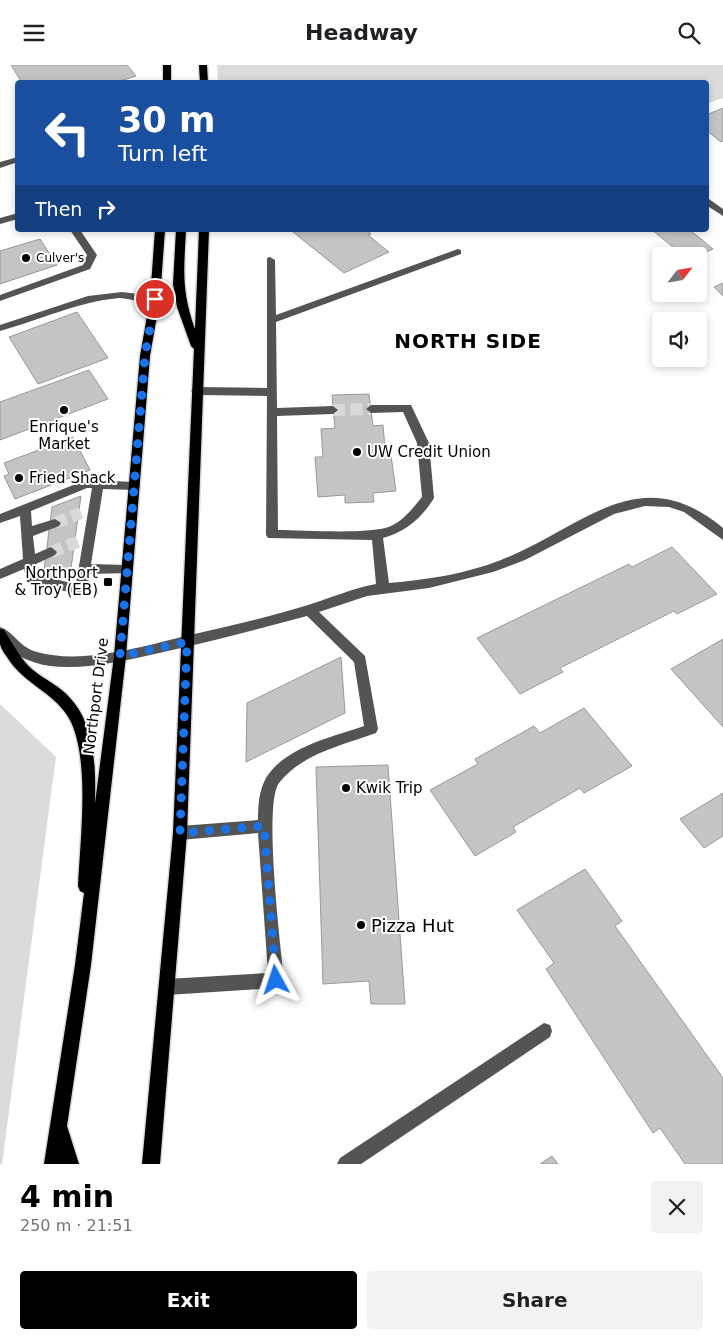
<!DOCTYPE html>
<html lang="en">
<head>
<meta charset="utf-8">
<style>
	body { margin:0; font-family:"DejaVu Sans",sans-serif; background:#f2f2f2; color:#202124; height:100vh; display:flex; flex-direction:column; font-size:19px; white-space:nowrap }
	* { box-sizing:border-box; margin:0 }
	p { font-size:16px; color:#757577 }
	.icon { flex:none; width:28px; height:28px; fill:none; stroke:currentColor; stroke-width:2; stroke-linecap:round; stroke-linejoin:round }
	.map { position:relative; height:1099px; overflow:hidden }
	.sheet { display:flex; flex-direction:column; background:#fff; flex:1 }
	.sheet>* { flex:none }
	.hud { position:absolute; left:15px; top:15px; width:694px; height:152px; border-radius:5px; box-shadow:0 2px 8px #0003; background:#1a4fa0; color:#fff; overflow:hidden }
	.needle { width:32px; rotate:59deg }
	.tools { position:absolute; left:652px; top:182px; display:grid; gap:10px }
	.tools a { display:grid; place-items:center; width:55px; height:55px; border-radius:5px; background:#fff; box-shadow:0 2px 8px #0003; font-size:25px }
	.pin { position:absolute; display:grid; place-items:center; width:42px; height:42px; color:#fff; margin:-21px; border:2px solid #fff; border-radius:50%; box-shadow:0 1px 5px #0007 }
	.me { position:absolute; width:55px; margin:-28px; rotate:355deg; stroke-linejoin:round; filter:drop-shadow(0 0 4px #0008) }
	.turn { display:flex; align-items:center; gap:18px; height:105px; padding:0 20px; font-size:22px }
	.turn .icon { width:65px; height:65px; stroke-width:2.5 }
	.turn b { display:block; font-size:35px; line-height:42px }
	.then { display:flex; align-items:center; height:48px; padding:0 20px; background:#0003; gap:10px; font-size:19px }
	.round { display:grid; place-items:center; flex:none; width:52px; height:52px; border-radius:5px; background:#f2f2f2 }
	.headline { display:flex; align-items:center; justify-content:space-between; height:85px; padding:0 20px }
	h1 { font-size:30px; font-weight:700; line-height:38px; color:#000 }
	.button { display:flex; gap:10px; margin-top:auto; padding:10px 20px }
	.button a { flex:1; height:58px; border-radius:5px; background:#000; color:#fff; font-size:20px; font-weight:700; line-height:58px; text-align:center }
	.button a+a { background:#f2f2f2; color:#202124 }
	header { display:flex; justify-content:space-between; align-items:center; height:65px; padding:0 20px; background:#fff; font-size:22px; font-weight:700 }
	.map>svg:first-child { display:block }
	.green { fill:#dbdbdb }
	.building { fill:#c4c4c4; stroke:#989898 }
	.lines { fill:none; stroke-linecap:round; stroke-linejoin:round }
	.minor-tunnel { stroke:#d9d9d9; stroke-width:12; stroke-dasharray:12 5.5; stroke-linecap:butt }
	.major-casing { stroke:#dbdbdb; stroke-width:3 }
	.minor { fill:#545454; fill-rule:evenodd }
	.major { fill:#000; fill-rule:evenodd }
	.route { stroke:#1a73e8; stroke-width:9; stroke-dasharray:0 16.2 }
	.poi-dot { fill:#000; stroke:#fff; stroke-width:2 }
	.labels { text-anchor:middle; dominant-baseline:central; stroke-width:4; stroke-linejoin:round; paint-order:stroke }
	.far-poi-label { font-size:12px; fill:#000; stroke:#fff; text-anchor:start }
	.poi-label { font-size:15px; fill:#000; stroke:#fff; text-anchor:start }
	.street-label { font-size:15px; fill:#000; stroke:#fff }
	.near-poi-label { font-size:18px; fill:#000; stroke:#fff; text-anchor:start }
	.district-label { font-size:20px; font-weight:bold; letter-spacing:1px; fill:#000; stroke:#fff }
</style>
</head>
<body>
<header><svg class="icon" aria-label="menu" viewBox="0 0 24 24"><path d="M4 6h16M4 12h16M4 18h16"/></svg>Headway<svg class="icon" aria-label="search" viewBox="0 0 24 24"><circle cx="10" cy="10" r="6"/><path d="M15 15l6 6"/></svg></header>
<div class="map">
<svg width="723" height="1099" viewBox="0 0 723 1099">
	<rect width="100%" height="100%" fill="#fff"/>
	<!-- green -->
	<g class="green">
		<polygon points="217,0 723,0 723,33 706,39 706,18 218,17"/>
		<polygon points="0,639 56,692 2,1099 0,1099"/>
	</g>
	<!-- building -->
	<g class="building">
		<polygon points="11,0 127,0 136,11 114,18 22,18"/>
		<polygon points="723,43 723,76 721,77 706,65 706,50"/>
		<polygon points="299,165 367,165 371,169 368,170 389,187 344,208 293,167"/>
		<polygon points="652,165 690,165 713,184 698,191 684,191"/>
		<polygon points="40,174 57,200 0,219 0,186"/>
		<polygon points="723,218 723,231 714,222"/>
		<polygon points="77,247 108,293 38,319 9,272"/>
		<polygon points="89,305 108,334 0,375 0,337"/>
		<polygon points="369,329 373,361 383,360 385,383 390,383 396,426 373,428 374,437 345,438 345,430 318,432 315,392 323,392 321,364 335,363 332,330"/>
		<polygon points="73,372 90,405 15,434 4,411 9,409 4,398"/>
		<polygon points="81,431 70,510 42,521 52,442"/>
		<polygon points="672,482 717,529 677,549 674,546 560,603 563,607 520,629 477,573 629,499 632,502"/>
		<polygon points="723,574 723,662 671,604"/>
		<polygon points="341,592 345,648 246,697 247,638"/>
		<polygon points="584,643 632,701 584,728 580,723 513,762 516,767 475,791 430,725 478,699 475,694 534,661 540,668"/>
		<polygon points="388,700 405,939 371,939 369,916 323,919 316,702"/>
		<polygon points="723,728 723,771 704,783 680,754"/>
		<polygon points="585,804 622,856 615,861 723,1013 723,1099 685,1099 660,1063 653,1068 546,904 554,898 517,845"/>
		<polygon points="552,1091 558,1099 540,1099"/>
	</g>
	<g class="lines">
		<!-- minor-tunnel -->
		<g class="minor-tunnel">
			<polyline points="333,345 371,344"/>
			<polyline points="55,458 81,448"/>
			<polyline points="51,487 78,477"/>
		</g>
		<!-- major casing -->
		<g class="major-casing">
			<g id="major">
				<rect x="163" y="0" width="8" height="18"/>
				<polygon points="199,0 207,0 208,18 200,18"/>
				<path d="M155 165H165L160 234 150 291 126 591 91 900 67 1061 79 1099H44L75 900 84 828 80 826 78 821C80 776 90 698 71 657 57 628 24 620 7 592 5 589 1 584 0 579 0 574 0 569 0 564L4 565C13 579 21 595 33 605 45 615 60 621 70 633 95 659 96 704 95 738L114 591 140 291 150 234Z"/>
				<path d="M176 165H186C184 205 181 225 195 264L199 165H209L187 768 160 1099H142L173 768 194 284 191 281 177 242 173 219Z"/>
			</g>
		</g>
		<!-- minor -->
		<g class="minor">
			<polygon points="18,92 18,97 0,103 0,97"/>
			<polygon points="706,132 723,144 723,151 706,140"/>
			<polygon points="18,148 18,154 0,159 0,153"/>
			<polygon points="70,165 80,165 97,190 90,204 0,236 0,230 83,200 87,190"/>
			<path d="M458 184 461 185V189L276 257 277 343 333 341 338 345 333 349 277 351 278 465C303 465 371 470 391 461 404 455 413 443 422 432L417 378 403 347 371 348 366 344 371 340H411L429 378 434 433C422 453 405 467 383 473L389 518C426 515 465 509 501 495 582 464 638 392 723 463V475L684 447 669 442 645 441 614 449 525 495 493 507 429 523 367 531 319 547 365 591 378 664 376 668C343 680 301 689 279 718 263 739 281 882 284 915L282 921 276 923 167 930 161 928 159 922 161 916 167 914 268 908 258 768 180 775 175 773 173 768 175 763 180 761 258 755C258 741 259 725 266 713 285 682 332 672 364 661L354 597 307 551C258 564 209 577 159 588 124 596 86 605 50 601 30 598 14 590 0 576V562C13 566 20 583 37 587 83 600 144 581 190 570 229 561 269 552 308 540 331 533 353 523 376 519L372 475 268 473 266 470 267 331 196 330 191 326 196 322 267 323V193L270 192 275 195 276 250Z"/>
			<path d="M122 227 155 231 160 234C152 242 130 233 119 233 77 237 40 255 0 266V260L88 231Z"/>
			<path d="M86 415 134 417 140 421 134 425 103 424 91 499 127 500 131 502 133 505 131 508 90 509 85 528 81 530 27 517 24 504 0 514V504L23 494 20 451 0 458V449ZM87 423H92L76 519 37 510 36 499 55 490 57 487 51 482 35 489 33 471 59 461 61 458 55 454 32 461 31 446Z"/>
			<polygon points="544,958 550,960 552,966 550,972 361,1099 337,1099 340,1093"/>
		</g>
		<!-- major -->
		<use href="#major" class="major"/>
	</g>
	<g class="lines">
		<!-- route -->
		<polyline class="route" points="155,234 145,291 120,591 187,577 180,768 264,761 276,915"/>
	</g>
	<!-- markers -->
	<g class="poi-dot">
		<circle cx="26" cy="193" r="5"/>
		<circle cx="64" cy="345" r="5"/>
		<circle cx="357" cy="387" r="5"/>
		<circle cx="19" cy="413" r="5"/>
		<rect x="103" y="512" width="10" height="10" rx="2.5"/>
		<circle cx="346" cy="723" r="5"/>
		<circle cx="361" cy="860" r="5"/>
	</g>
	<g class="labels">
		<!-- far-poi labels -->
		<g class="far-poi-label">
			<text x="36" y="193">Culver's</text>
		</g>
		<!-- poi labels -->
		<g class="poi-label">
			<text x="64" y="362" text-anchor="middle">Enrique's<tspan x="64" dy="17">Market</tspan></text>
			<text x="367" y="387">UW Credit Union</text>
			<text x="29" y="413">Fried Shack</text>
			<text x="98" y="508" text-anchor="end">Northport<tspan x="98" dy="17">&amp; Troy (EB)</tspan></text>
			<text x="356" y="723">Kwik Trip</text>
		</g>
		<!-- street labels -->
		<g class="street-label">
			<text transform="translate(96 631) rotate(-83)">Northport Drive</text>
		</g>
		<!-- near-poi labels -->
		<g class="near-poi-label">
			<text x="371" y="860">Pizza Hut</text>
		</g>
		<!-- district labels -->
		<g class="district-label">
			<text x="468" y="276">NORTH SIDE</text>
		</g>
	</g>
</svg>
<div class="tools">
<a><svg class="needle" viewBox="-14 -14 28 28"><path d="M0-13l5 13h-10z" fill="#e53935"/><path d="M0 13l5-13h-10z" fill="#757577"/></svg></a>
<a><svg class="icon" aria-label="sound" viewBox="0 0 24 24"><path d="M4 9h4l5-4v14l-5-4H4zM17 9q2 3 0 6"/></svg></a>
</div>
<div class="pin" style="left:155px;top:234px;background:#d93025"><svg class="icon" aria-label="arrive" viewBox="0 0 24 24"><path d="M6 21V4h12l-3 4 3 4H6"/></svg></div>
<svg class="me" style="left:276px;top:915px" viewBox="-20 -20 40 40"><path d="M0-17L14 15 0 8-14 15z" fill="#1a73e8" stroke="#fff" stroke-width="4"/></svg>
<div class="hud">
<div class="turn"><svg class="icon" aria-label="left" viewBox="0 0 24 24"><path d="M17 20v-9H6M10 6l-5 5 5 5"/></svg><div><b>30 m</b>Turn left</div></div>
<div class="then">Then<svg class="icon" aria-label="right" viewBox="0 0 24 24"><path d="M7 20v-9h11M14 6l5 5-5 5"/></svg></div>
</div>
</div>
<section class="sheet">
<div class="headline"><div><h1>4 min</h1><p>250 m · 21:51</p></div><a class="round"><svg class="icon" aria-label="close" viewBox="0 0 24 24"><path d="M6 6l12 12M18 6L6 18"/></svg></a></div>
<div class="button"><a>Exit</a><a>Share</a></div>
</section>
</body>
</html>
